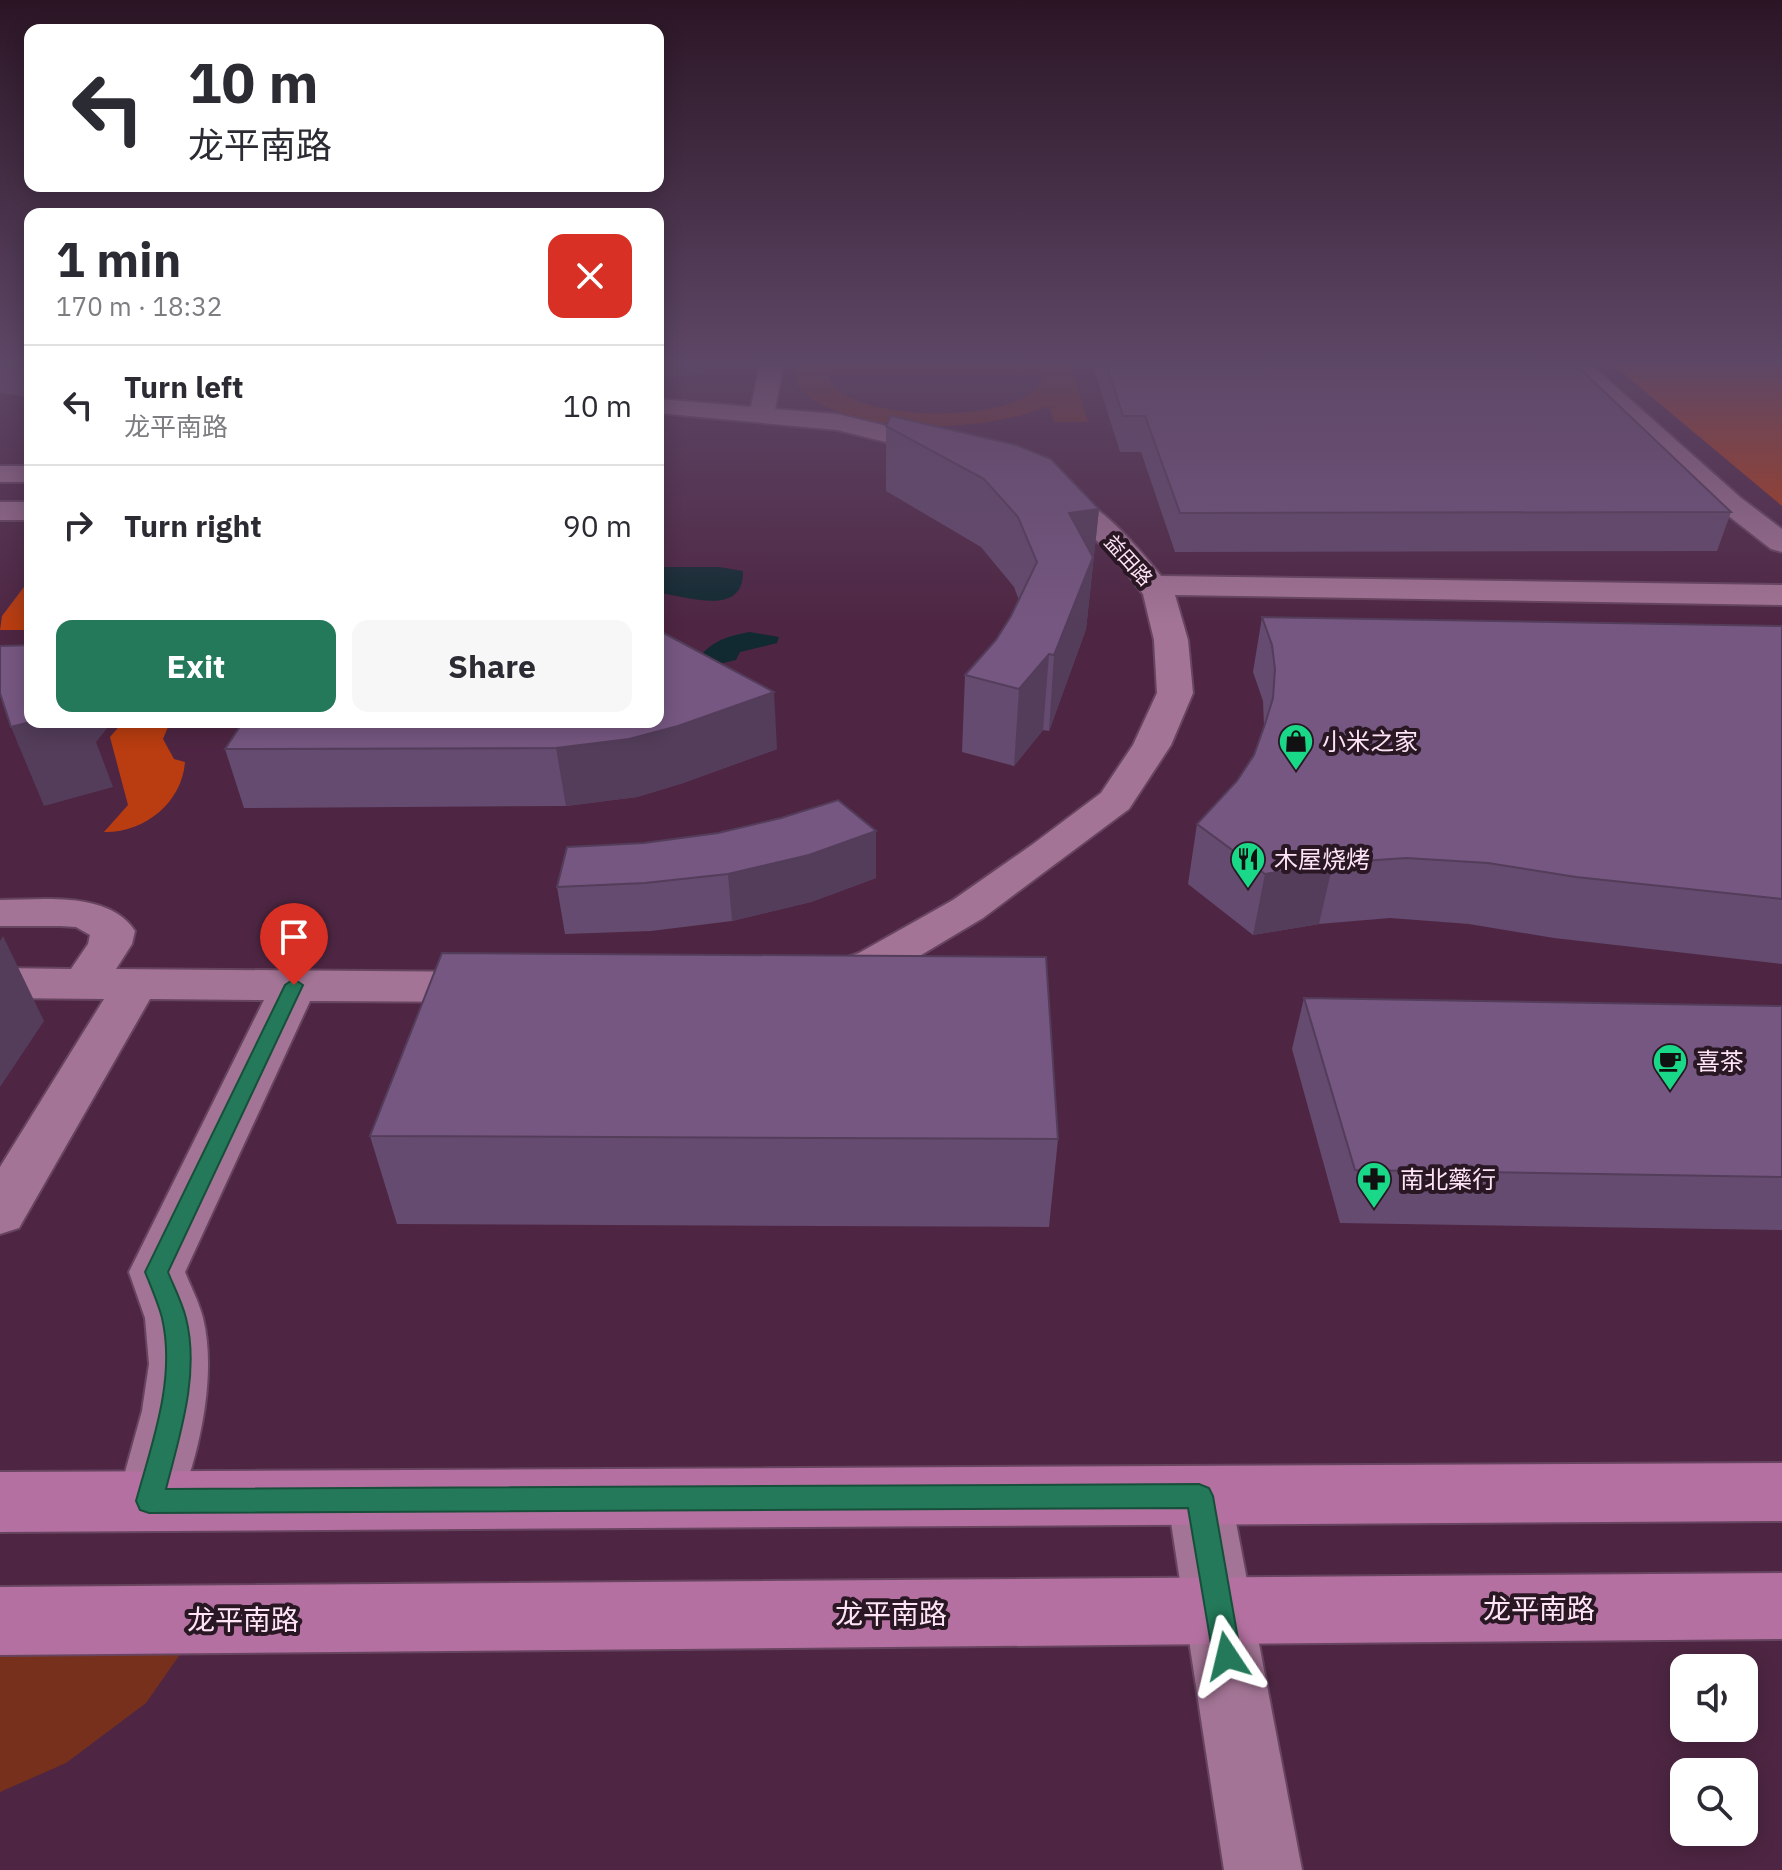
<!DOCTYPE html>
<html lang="en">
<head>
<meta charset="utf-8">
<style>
	body { margin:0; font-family:"IBM Plex Sans","Noto Sans SC",sans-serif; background:#f7f7f7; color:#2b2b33; height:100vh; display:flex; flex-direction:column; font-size:30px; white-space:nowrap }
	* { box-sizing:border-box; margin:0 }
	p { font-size:26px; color:#7c7c81 }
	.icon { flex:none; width:44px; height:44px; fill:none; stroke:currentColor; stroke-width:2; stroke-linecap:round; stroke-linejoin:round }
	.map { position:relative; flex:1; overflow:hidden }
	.details { position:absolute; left:24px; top:208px; width:640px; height:520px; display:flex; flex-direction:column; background:#fff; border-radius:16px; box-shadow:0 4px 20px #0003 }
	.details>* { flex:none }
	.hud { position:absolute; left:24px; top:24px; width:640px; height:168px; border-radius:16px; box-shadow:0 4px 20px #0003; background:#fff; color:#2b2b33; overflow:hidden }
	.controls { position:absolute; left:1670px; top:1654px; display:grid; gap:16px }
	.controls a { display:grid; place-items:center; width:88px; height:88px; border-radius:16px; background:#fff; box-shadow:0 4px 20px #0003; font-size:40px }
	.pin { position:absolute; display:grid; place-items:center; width:68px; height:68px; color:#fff; margin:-82px -34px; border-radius:50% 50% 50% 0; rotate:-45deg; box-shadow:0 0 8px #0007 }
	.pin .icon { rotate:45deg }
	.me { position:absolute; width:88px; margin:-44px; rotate:350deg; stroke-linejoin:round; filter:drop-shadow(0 0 6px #0008) }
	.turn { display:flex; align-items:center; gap:28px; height:168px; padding:0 32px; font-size:36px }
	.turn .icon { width:104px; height:104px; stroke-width:2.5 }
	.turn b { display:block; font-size:56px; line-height:68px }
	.round { display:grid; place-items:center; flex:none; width:84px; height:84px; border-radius:16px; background:#f7f7f7 }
	.head { display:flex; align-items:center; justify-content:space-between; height:136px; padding:0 32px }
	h1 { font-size:48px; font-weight:700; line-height:60px }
	.cta { display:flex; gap:16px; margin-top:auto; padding:16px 32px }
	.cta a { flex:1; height:92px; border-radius:16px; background:#237959; color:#fff; font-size:32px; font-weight:700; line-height:92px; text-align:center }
	.cta a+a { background:#f7f7f7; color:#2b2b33 }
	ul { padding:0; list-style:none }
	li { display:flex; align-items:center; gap:24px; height:120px; padding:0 32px; border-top:2px solid #e1e1e2 }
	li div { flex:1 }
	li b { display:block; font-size:30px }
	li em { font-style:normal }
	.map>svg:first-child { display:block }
	.green { fill:#77301b; fill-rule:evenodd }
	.forest { fill:#b93d10 }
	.water { fill:#112a31 }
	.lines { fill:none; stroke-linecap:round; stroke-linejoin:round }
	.minor-casing { stroke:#67445f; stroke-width:4 }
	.major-casing { stroke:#67445f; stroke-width:4 }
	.minor { fill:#a37495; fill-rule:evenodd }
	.major { fill:#b370a0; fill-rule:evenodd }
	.wall { fill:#654b6f }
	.shaded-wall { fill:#533d5a }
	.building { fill:#765781; stroke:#533d5a; stroke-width:2 }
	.route { fill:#237959; stroke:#174f3a; stroke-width:2 }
	.labels { text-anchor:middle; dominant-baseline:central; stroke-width:8; stroke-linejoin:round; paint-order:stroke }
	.far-street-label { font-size:20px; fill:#fee4f6; stroke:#291724 }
	.poi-label { font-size:24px; fill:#fee4f6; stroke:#291724; text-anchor:start }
	.near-street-label { font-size:28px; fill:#fee4f6; stroke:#291724 }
</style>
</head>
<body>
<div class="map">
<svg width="1782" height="1870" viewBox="0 0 1782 1870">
	<rect width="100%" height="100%" fill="#4e2643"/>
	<!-- green -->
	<g class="green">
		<path d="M797 363H1071L1088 422H1054L1049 406C988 432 843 440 797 385ZM828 375H1042C1039 426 839 426 828 375Z"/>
		<polygon points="183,1650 146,1703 66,1763 0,1792 0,1651"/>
	</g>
	<!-- forest -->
	<g class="forest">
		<polygon points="1611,363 1782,363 1782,506"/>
		<polygon points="30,579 30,630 0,630 2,616"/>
		<path d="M123 722H170L163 739 174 759 185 762C182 803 144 833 104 832L128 805 110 737Z"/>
	</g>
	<!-- water -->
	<g class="water">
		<path d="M658 567H719L743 571C744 618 688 596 658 593Z"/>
		<path d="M750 632 779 637 777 643 740 652 736 660 711 666 694 665C707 643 725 636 750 632Z"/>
	</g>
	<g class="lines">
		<!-- minor casing -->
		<g class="minor-casing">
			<g id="minor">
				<polygon points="760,363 784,363 775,409 837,414 952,442 956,448 952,454 943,456 837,430 658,413 658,399 751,407"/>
				<polygon points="1563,363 1589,363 1741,498 1782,529 1782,552 1771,549 1721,510"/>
				<rect x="0" y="466" width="30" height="16"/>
				<path d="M1047 485C1095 496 1131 539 1161 576L1782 585V605L1175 595 1188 640 1193 693 1171 745 1129 809 983 918 891 973 831 995 815 991 808 980 815 969 859 953 953 900 1033 844 1101 793 1133 745 1157 693 1154 640 1143 594 1114 557 1075 520 1037 499 1033 493 1037 487Z"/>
				<rect x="0" y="502" width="30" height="18"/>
				<path d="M45 899C77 899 116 902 135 931L132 944 116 969 487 972 503 976 510 987 503 998 487 1002 310 1001 185 1272C191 1287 199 1302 203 1318 218 1379 197 1465 172 1522L149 1531 126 1522 117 1501 142 1411 149 1364 145 1318 129 1272 264 1000 150 999 19 1228 0 1234V1167L104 999 0 998V968L71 969 88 944 90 935 76 927 60 926H0V900Z"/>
				<polygon points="1199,1467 1222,1475 1231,1496 1302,1870 1224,1870 1167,1496 1176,1475"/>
			</g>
		</g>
		<!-- major casing -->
		<g class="major-casing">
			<g id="major">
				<polygon points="1782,1463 1782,1521 0,1532 0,1472"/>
				<polygon points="1782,1573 1782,1639 0,1655 0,1587"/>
			</g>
		</g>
		<!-- minor -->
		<use href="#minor" class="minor"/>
		<!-- major -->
		<use href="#major" class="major"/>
	</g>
	<!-- wall -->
	<g class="wall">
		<polygon points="0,363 30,363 30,397 0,393"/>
		<polygon points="1092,363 1565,363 1731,512 1717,551 1175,552 1141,452 1120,452"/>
		<polygon points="886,426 1099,509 1086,629 1049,731 1043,730 1014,766 962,752 965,675 996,640 1011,616 1019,600 1014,587 981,547 886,491"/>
		<polygon points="1262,617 1782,626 1782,964 1554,938 1469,924 1390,918 1319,924 1253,935 1188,884 1197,824 1237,781 1254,755 1264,726 1263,701 1253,672"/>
		<polygon points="243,722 777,749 683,783 637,797 566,806 244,808 225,749"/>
		<polygon points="876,831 876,878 811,902 732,921 651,931 565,934 557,887"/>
		<polygon points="1304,998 1782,1006 1782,1230 1340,1223 1292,1049"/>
		<polygon points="370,1136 1058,1139 1049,1227 397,1224"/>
	</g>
	<!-- shaded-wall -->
	<g class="shaded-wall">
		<polygon points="658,363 705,363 705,373 658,379"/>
		<polygon points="1099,509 1086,629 1049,731 1054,655 1069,513"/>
		<polygon points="1049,654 1043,730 1014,766 1019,689"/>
		<polygon points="774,692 777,749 683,783 637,797 566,806 556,748"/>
		<polygon points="30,722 112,722 96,742 113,787 44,806 11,727"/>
		<polygon points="876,831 876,878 811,902 732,921 728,874"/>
		<polygon points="1333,863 1319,924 1253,935 1265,874"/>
		<polygon points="3,936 44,1021 0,1087 0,941"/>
	</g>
	<!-- building -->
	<g class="building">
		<polygon points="1106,363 1574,363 1731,512 1180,513 1145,416 1123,416"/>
		<polygon points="891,416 1016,445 1051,459 1099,509 1069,513 1093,557 1054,655 1049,654 1019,689 965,675 996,640 1011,616 1037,562 1018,517 984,479 886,426"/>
		<polygon points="1262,617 1782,626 1782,899 1576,877 1488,863 1406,858 1333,863 1265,874 1197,824 1237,781 1254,755 1265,724 1273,698 1275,669 1272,645"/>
		<polygon points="658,630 774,692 678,726 629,739 556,748 225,749 243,722 658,722"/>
		<polygon points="30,645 30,722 11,727 0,693 0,646"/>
		<polygon points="838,800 876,831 809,855 728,874 645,883 557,887 567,847 644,843 718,833 781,818"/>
		<polygon points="442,953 1046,957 1058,1139 370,1136"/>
		<polygon points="1304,998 1782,1006 1782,1177 1355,1170"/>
	</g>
	<!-- sky -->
	<linearGradient id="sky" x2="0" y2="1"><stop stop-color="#2b1525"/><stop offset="0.58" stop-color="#5d4766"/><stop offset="1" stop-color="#5d4766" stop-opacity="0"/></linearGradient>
	<rect width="1782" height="625" fill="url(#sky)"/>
	<!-- route -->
	<path class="route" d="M294 979 303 985 168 1272C174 1287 182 1302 186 1318 200 1374 180 1434 166 1489L1199 1484 1209 1488 1213 1496 1241 1656 1237 1666 1227 1670 1217 1666 1213 1656 1188 1508 149 1513 140 1510 136 1501C152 1443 176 1379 162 1318 158 1303 151 1287 145 1272L285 985Z"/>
	<!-- icons -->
	<defs>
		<g id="shop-pin" transform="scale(1.8)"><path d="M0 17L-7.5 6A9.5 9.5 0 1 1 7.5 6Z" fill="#19d988" stroke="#291724"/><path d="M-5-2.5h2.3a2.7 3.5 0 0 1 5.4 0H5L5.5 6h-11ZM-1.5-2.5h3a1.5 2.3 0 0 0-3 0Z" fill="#111"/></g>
		<g id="restaurant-pin" transform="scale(1.8)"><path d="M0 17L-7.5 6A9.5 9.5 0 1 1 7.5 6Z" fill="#19d988" stroke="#291724"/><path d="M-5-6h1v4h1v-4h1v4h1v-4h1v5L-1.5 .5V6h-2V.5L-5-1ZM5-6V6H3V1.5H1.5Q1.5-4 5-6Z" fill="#111"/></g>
		<g id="cafe-pin" transform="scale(1.8)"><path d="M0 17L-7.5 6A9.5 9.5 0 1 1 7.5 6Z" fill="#19d988" stroke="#291724"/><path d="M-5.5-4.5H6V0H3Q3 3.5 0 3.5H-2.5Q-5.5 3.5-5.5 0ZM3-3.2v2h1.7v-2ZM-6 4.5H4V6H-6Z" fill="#111"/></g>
		<g id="pharmacy-pin" transform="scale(1.8)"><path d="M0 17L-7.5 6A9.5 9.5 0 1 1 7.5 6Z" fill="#19d988" stroke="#291724"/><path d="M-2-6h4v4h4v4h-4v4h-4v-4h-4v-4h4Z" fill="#111"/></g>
	</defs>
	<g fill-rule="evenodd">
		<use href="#shop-pin" x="1296" y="741"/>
		<use href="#restaurant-pin" x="1248" y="859"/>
		<use href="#cafe-pin" x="1670" y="1061"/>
		<use href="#pharmacy-pin" x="1374" y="1179"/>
	</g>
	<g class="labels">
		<!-- far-street labels -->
		<g class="far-street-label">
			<text transform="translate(1129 560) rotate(48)">益田路</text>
		</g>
		<!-- poi labels -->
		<g class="poi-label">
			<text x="1322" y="741">小米之家</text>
			<text x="1274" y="859">木屋烧烤</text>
			<text x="1696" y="1061">喜茶</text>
			<text x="1400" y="1179">南北藥行</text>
		</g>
		<!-- near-street labels -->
		<g class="near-street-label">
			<text x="1539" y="1608">龙平南路</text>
			<text x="891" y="1613">龙平南路</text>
			<text x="243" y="1619">龙平南路</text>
		</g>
	</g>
</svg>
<div class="controls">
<a><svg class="icon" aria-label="sound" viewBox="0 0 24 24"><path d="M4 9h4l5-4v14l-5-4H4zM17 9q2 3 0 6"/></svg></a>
<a><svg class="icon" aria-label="search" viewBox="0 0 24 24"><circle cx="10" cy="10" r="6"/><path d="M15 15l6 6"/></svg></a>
</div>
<div class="pin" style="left:294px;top:985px;background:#d93025"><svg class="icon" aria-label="arrive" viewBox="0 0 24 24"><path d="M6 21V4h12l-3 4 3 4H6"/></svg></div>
<svg class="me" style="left:1227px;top:1656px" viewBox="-20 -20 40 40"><path d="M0-17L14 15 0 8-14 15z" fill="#237959" stroke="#fff" stroke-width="4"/></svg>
<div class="hud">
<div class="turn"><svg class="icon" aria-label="left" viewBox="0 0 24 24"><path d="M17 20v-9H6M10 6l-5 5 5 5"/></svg><div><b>10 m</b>龙平南路</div></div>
</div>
<section class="details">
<div class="head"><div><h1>1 min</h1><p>170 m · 18:32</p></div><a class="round" style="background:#d93025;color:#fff"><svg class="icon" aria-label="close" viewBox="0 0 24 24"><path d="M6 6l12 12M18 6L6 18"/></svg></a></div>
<ul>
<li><svg class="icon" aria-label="left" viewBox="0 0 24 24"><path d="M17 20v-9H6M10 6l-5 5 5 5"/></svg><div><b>Turn left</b><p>龙平南路</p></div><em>10 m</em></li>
<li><svg class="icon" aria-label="right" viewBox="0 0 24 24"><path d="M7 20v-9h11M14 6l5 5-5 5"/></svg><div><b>Turn right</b></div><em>90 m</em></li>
</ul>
<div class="cta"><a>Exit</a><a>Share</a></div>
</section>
</div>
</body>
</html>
